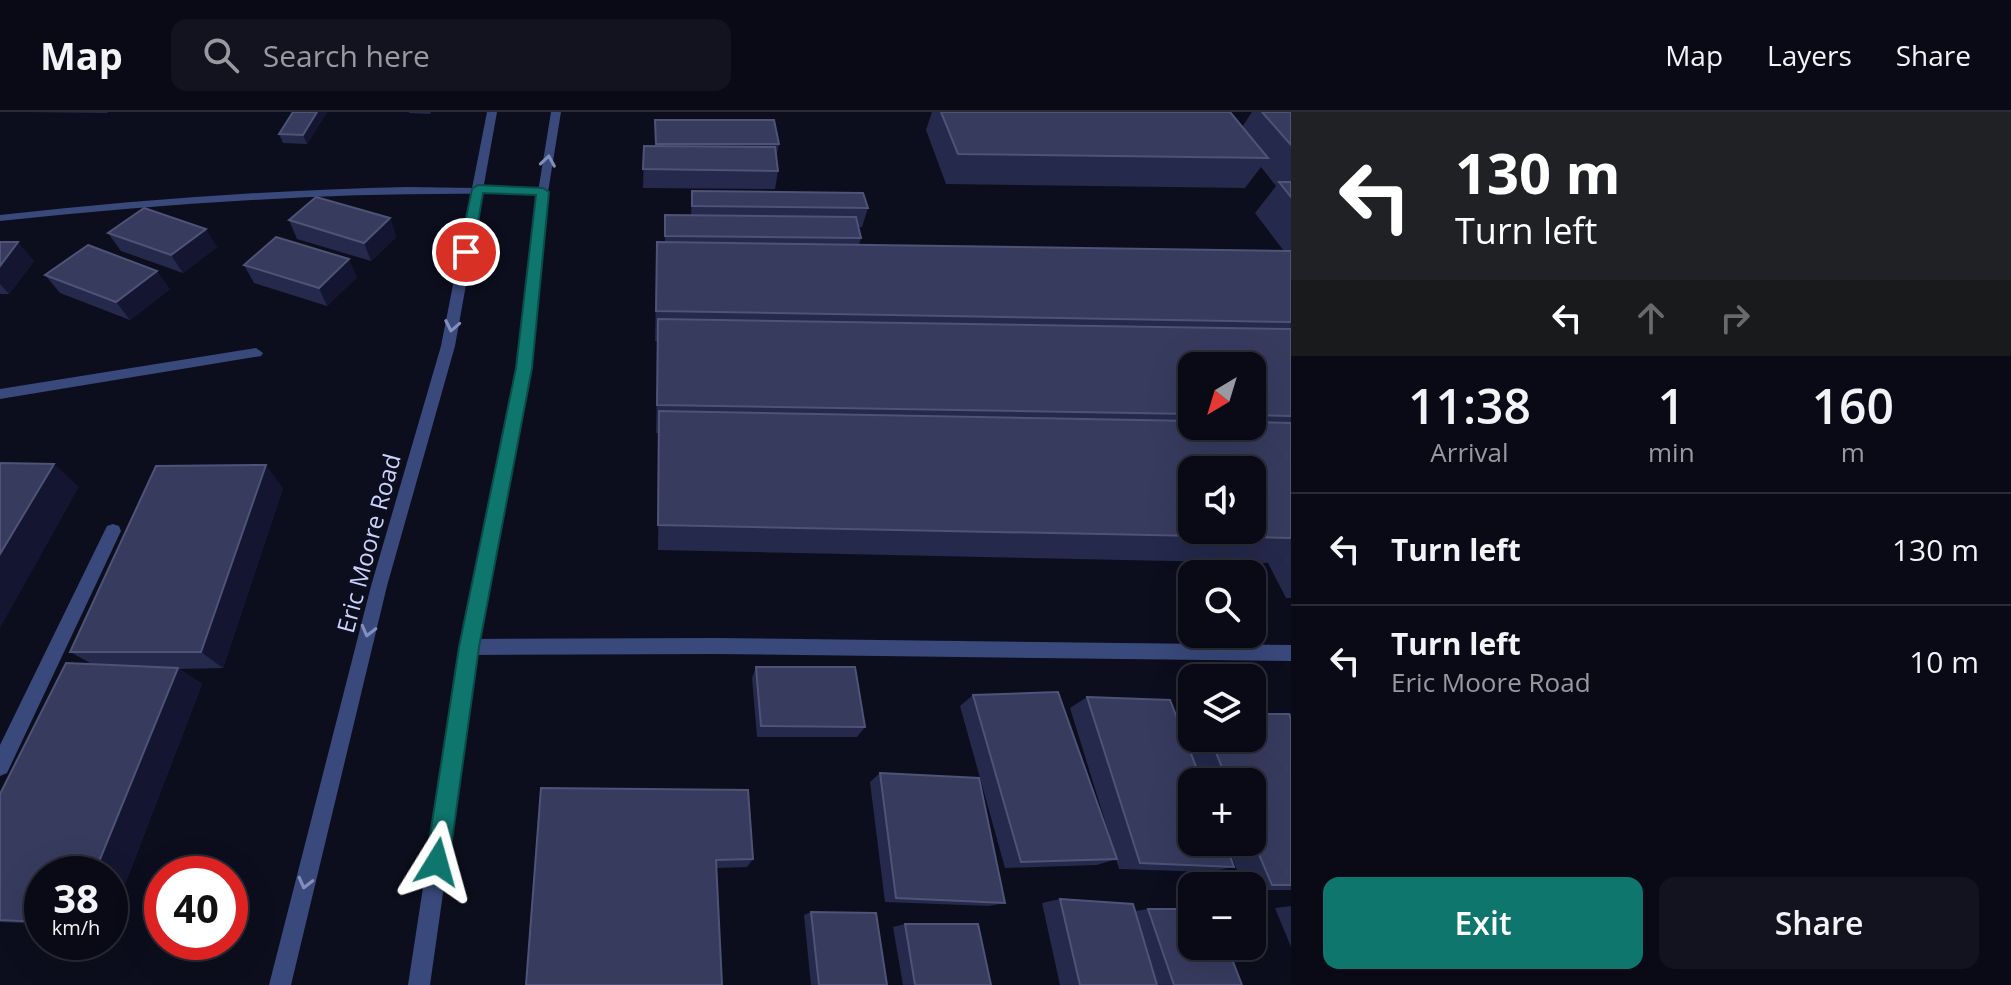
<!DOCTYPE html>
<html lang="en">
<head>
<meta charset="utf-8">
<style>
	body { margin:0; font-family:"Open Sans",sans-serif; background:#12131f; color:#f1f3f6; height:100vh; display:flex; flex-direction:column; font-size:30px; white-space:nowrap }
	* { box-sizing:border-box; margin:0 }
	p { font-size:26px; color:#999aa1 }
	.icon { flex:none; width:44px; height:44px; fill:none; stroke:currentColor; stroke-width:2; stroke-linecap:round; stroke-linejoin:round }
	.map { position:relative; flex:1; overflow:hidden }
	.sheet { display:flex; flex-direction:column; background:#090a16; width:720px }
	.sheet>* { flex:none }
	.guide { background:#202124; color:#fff; overflow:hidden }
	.needle { width:52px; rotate:218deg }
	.controls { position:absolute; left:1178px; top:240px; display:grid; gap:16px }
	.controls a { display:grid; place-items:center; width:88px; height:88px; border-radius:16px; background:#090a16; box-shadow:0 8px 32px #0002,0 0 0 2px #292b35; font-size:40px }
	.speed { position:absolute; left:24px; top:744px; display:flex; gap:16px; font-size:40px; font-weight:700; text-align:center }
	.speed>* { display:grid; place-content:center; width:104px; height:104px; border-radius:50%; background:#090a16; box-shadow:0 8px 32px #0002,0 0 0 2px #292b35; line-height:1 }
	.speed small { font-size:20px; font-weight:400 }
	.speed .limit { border:12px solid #d22; background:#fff; color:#111 }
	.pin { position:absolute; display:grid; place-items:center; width:68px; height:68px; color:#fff; margin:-34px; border:4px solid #fff; border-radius:50%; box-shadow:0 2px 8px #0007 }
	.me { position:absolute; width:88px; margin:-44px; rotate:8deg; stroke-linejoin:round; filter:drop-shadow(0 0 6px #0008) }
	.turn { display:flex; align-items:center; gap:28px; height:168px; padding:0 32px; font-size:36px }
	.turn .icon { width:104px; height:104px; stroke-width:2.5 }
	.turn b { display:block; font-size:56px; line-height:68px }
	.lanes { display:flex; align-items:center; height:76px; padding:0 32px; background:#0003; justify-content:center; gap:40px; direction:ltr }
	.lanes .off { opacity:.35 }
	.eta { display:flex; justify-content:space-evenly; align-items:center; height:136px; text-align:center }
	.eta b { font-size:48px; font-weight:600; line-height:56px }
	.cta { display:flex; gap:16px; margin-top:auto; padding:16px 32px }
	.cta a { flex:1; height:92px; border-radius:16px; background:#0f766e; color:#fff; font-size:32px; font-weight:600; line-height:92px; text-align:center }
	.cta a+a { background:#12131f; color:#f1f3f6 }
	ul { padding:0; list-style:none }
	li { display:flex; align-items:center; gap:24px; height:112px; padding:0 32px; border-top:2px solid #292b35 }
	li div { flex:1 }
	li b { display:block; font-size:30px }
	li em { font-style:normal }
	header { display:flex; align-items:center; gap:48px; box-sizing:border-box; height:112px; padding:0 40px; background:#090a16; border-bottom:2px solid #292b35 }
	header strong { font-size:38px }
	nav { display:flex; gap:44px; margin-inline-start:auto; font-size:28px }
	.search { width:560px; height:72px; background:#12131f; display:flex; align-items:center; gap:20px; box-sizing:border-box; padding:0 28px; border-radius:16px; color:#999aa1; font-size:30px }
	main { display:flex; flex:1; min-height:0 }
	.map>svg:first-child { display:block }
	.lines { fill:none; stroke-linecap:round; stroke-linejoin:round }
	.service { fill:#39497b; fill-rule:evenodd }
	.minor { fill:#39497b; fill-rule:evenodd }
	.tertiary { fill:#39497b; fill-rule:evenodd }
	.wall { fill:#25294b; fill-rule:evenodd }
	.shaded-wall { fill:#141631 }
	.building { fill:#373b5e; stroke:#4e5377; stroke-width:2; fill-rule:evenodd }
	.oneway { stroke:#828ebc }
	.route { fill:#0f766e; stroke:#0a4d48; stroke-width:2 }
	.labels { text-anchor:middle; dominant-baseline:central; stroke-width:8; stroke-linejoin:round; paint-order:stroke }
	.street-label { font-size:24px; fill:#cbd3fd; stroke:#0c0e1d }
</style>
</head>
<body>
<header>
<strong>Map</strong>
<div class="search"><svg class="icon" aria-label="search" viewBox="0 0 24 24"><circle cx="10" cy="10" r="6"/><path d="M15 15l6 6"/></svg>Search here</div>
<nav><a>Map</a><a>Layers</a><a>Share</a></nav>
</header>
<main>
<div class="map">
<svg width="1291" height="873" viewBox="0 0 1291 873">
	<rect width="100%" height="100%" fill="#0c0e1d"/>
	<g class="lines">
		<!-- service -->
		<polygon class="service" points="714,526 1291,533 1291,549 714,542 469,543 463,541 460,535 463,529 469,527"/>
		<!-- minor -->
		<g class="minor">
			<path d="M407 75 543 77 548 80 543 83C361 78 181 90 0 109V103C136 88 271 78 407 75Z"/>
			<polygon points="256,236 263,241 261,244 0,287 0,277"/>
			<polygon points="113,412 119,414 121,419 7,661 0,664 0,633 107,414"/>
		</g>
		<!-- tertiary -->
		<g class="tertiary">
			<polygon points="487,0 497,0 455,234 387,474 291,873 269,873 371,474 441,234"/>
			<polygon points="551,0 561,0 548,80 531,256 478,535 430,873 408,873 460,535 517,256 538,80"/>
		</g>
	</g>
	<!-- wall -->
	<g class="wall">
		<polygon points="24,0 108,0 107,1"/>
		<polygon points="293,0 327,0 307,32 283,31 279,22"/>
		<polygon points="409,0 431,0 430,2 409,1"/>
		<path d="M932 0H1230L1242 15 1252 0H1291V486H1286L1268 451 658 438 659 321H656L658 229H655L657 130H665V103L691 104 692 79 868 96 862 115H858L861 126 859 133 1284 139 1255 101 1276 74 1261 55 1245 76 946 72 926 18ZM1192 254H1252V314H1192Z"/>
		<polygon points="655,8 779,32 776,46 778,59 775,77 643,76 644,34 655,34"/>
		<polygon points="390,106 396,125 371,149 297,127 289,108"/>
		<polygon points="108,121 217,135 183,161 121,139"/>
		<polygon points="0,130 34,149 9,182 0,182"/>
		<polygon points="244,153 357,165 327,194 254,171"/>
		<polygon points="45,163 170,177 130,208 60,181"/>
		<polygon points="283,376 223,556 179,557 202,572 110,811 110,762 42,762 42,812 0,810 0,682 92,552 70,540"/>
		<polygon points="756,555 865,615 857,625 757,625 752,566"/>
		<polygon points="973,583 1114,738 1070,596 1087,585 1179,611 1192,605 1192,626 1252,626 1291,601 1291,778 1252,778 1252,774 1243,774 1226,730 1252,730 1252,670 1192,670 1234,755 1209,760 1119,757 1116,747 1097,753 1005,756 960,594"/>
		<polygon points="880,661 1005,791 989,794 885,790 870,670"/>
		<polygon points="541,676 753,747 747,755 716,756"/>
		<polygon points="1060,787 1135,799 1148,797 1242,873 1060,873 1042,791"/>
		<polygon points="1291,794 1291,835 1275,796"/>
		<polygon points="811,800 887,873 811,873 804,803"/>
		<polygon points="905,812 991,873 903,873 893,815"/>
	</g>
	<!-- shaded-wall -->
	<g class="shaded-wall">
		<polygon points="317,0 327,0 307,32 303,23"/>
		<polygon points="390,106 396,125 371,149 364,131"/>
		<polygon points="206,117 217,135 183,161 171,143"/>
		<polygon points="18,130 34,149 9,182 0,172 0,154"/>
		<polygon points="349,147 357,165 327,194 319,176"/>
		<polygon points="157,159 170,177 130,208 116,190"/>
		<polygon points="54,352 79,375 0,516 0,442"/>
		<polygon points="266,353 283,376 223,556 201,540"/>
		<polygon points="178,556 202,572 110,811 110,762 94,762"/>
	</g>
	<!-- building -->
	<g class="building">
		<polygon points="293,0 317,0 303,23 279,22"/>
		<polygon points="941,0 1230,0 1268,46 958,42"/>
		<polygon points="1262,0 1291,0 1291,33"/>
		<polygon points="655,8 774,8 779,32 656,32"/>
		<polygon points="644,34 775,35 778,59 643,57"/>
		<polygon points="1279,70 1291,70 1291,85"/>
		<polygon points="692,79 863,81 868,96 692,94"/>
		<polygon points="316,85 390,106 364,131 289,108"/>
		<polygon points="144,96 206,117 171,143 108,121"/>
		<polygon points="665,103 856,105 861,126 665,124"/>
		<polygon points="276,125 349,147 319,176 244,153"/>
		<polygon points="0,130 18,130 0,154"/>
		<polygon points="657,130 1291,139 1291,210 656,199"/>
		<polygon points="88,133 157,159 116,190 45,163"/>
		<polygon points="658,207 1291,217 1291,304 1252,303 1252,254 1192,254 1192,302 657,293"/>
		<path d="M659 299 1192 309V314H1252V310L1291 311V426L658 413ZM1192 358H1252V418H1192Z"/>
		<polygon points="0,351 54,352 0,442"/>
		<polygon points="266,353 201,540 70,540 156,354"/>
		<polygon points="66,551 178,556 94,762 42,762 42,810 0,808 0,682"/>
		<polygon points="756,555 855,555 865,615 761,614"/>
		<polygon points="1058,580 1117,747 1021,750 973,583"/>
		<polygon points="1087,585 1170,588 1202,670 1192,670 1192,730 1225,730 1234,755 1140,751"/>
		<polygon points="1252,602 1289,602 1291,607 1291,773 1272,773 1252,726 1252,670 1228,670 1210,626 1252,626"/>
		<polygon points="880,661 979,666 1005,791 896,786"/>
		<polygon points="541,676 748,678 753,747 716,748 722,873 526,873"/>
		<polygon points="1060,787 1133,792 1157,873 1080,873"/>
		<polygon points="1148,797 1192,797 1192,834 1227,834 1242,873 1174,873"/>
		<polygon points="811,800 876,801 887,873 819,873"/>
		<polygon points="905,812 978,812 991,873 915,873"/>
	</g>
	<!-- one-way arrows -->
	<defs><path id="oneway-chevron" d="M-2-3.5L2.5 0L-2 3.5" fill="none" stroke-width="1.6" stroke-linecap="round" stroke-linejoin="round" transform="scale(2)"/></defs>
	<g class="oneway">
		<use href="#oneway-chevron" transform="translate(548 49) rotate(-81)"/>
		<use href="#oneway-chevron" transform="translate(452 214) rotate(101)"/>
		<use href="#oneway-chevron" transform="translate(368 519) rotate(104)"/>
		<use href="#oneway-chevron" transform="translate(305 771) rotate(104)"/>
	</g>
	<!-- route -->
	<polygon class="route" points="478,73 543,76 549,80 532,256 479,535 449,750 446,758 437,762 429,758 426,750 459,535 516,256 536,83 483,81 473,140 466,144 459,140 472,77"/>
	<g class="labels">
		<!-- street labels -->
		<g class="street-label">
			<text transform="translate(368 431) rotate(-75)">Eric Moore Road</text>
		</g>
	</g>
</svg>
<div class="controls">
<a><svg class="needle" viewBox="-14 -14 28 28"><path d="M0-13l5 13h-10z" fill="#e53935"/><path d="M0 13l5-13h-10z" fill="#999aa1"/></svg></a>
<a><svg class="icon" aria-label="sound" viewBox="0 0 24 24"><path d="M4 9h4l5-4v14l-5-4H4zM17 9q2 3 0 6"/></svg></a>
<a><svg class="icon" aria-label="search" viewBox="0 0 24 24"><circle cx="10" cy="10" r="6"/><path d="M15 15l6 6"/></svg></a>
<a><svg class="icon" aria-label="layers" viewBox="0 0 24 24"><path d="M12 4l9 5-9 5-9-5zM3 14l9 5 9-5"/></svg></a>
<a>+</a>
<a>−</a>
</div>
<div class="speed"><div>38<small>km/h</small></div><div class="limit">40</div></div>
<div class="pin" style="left:466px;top:140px;background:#d93025"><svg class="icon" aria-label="arrive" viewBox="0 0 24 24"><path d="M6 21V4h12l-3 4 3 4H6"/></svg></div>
<svg class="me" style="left:437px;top:750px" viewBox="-20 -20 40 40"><path d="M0-17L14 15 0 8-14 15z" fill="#0f766e" stroke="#fff" stroke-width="4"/></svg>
</div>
<section class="sheet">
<div class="guide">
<div class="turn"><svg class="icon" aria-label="left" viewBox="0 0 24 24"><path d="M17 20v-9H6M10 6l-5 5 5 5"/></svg><div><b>130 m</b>Turn left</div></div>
<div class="lanes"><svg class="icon" aria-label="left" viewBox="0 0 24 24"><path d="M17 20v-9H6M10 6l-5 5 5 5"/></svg><svg class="icon off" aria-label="ahead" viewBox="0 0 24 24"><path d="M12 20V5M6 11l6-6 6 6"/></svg><svg class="icon off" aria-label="right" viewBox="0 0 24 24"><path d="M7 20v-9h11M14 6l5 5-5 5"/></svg></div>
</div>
<div class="eta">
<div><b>11:38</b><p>Arrival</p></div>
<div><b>1</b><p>min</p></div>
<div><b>160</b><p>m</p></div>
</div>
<ul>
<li><svg class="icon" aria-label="left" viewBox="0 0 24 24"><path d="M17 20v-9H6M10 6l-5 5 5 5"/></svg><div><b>Turn left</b></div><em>130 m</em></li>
<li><svg class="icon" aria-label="left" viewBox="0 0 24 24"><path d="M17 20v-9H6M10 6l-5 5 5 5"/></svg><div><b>Turn left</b><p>Eric Moore Road</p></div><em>10 m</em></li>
</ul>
<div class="cta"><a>Exit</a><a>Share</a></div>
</section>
</main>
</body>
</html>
